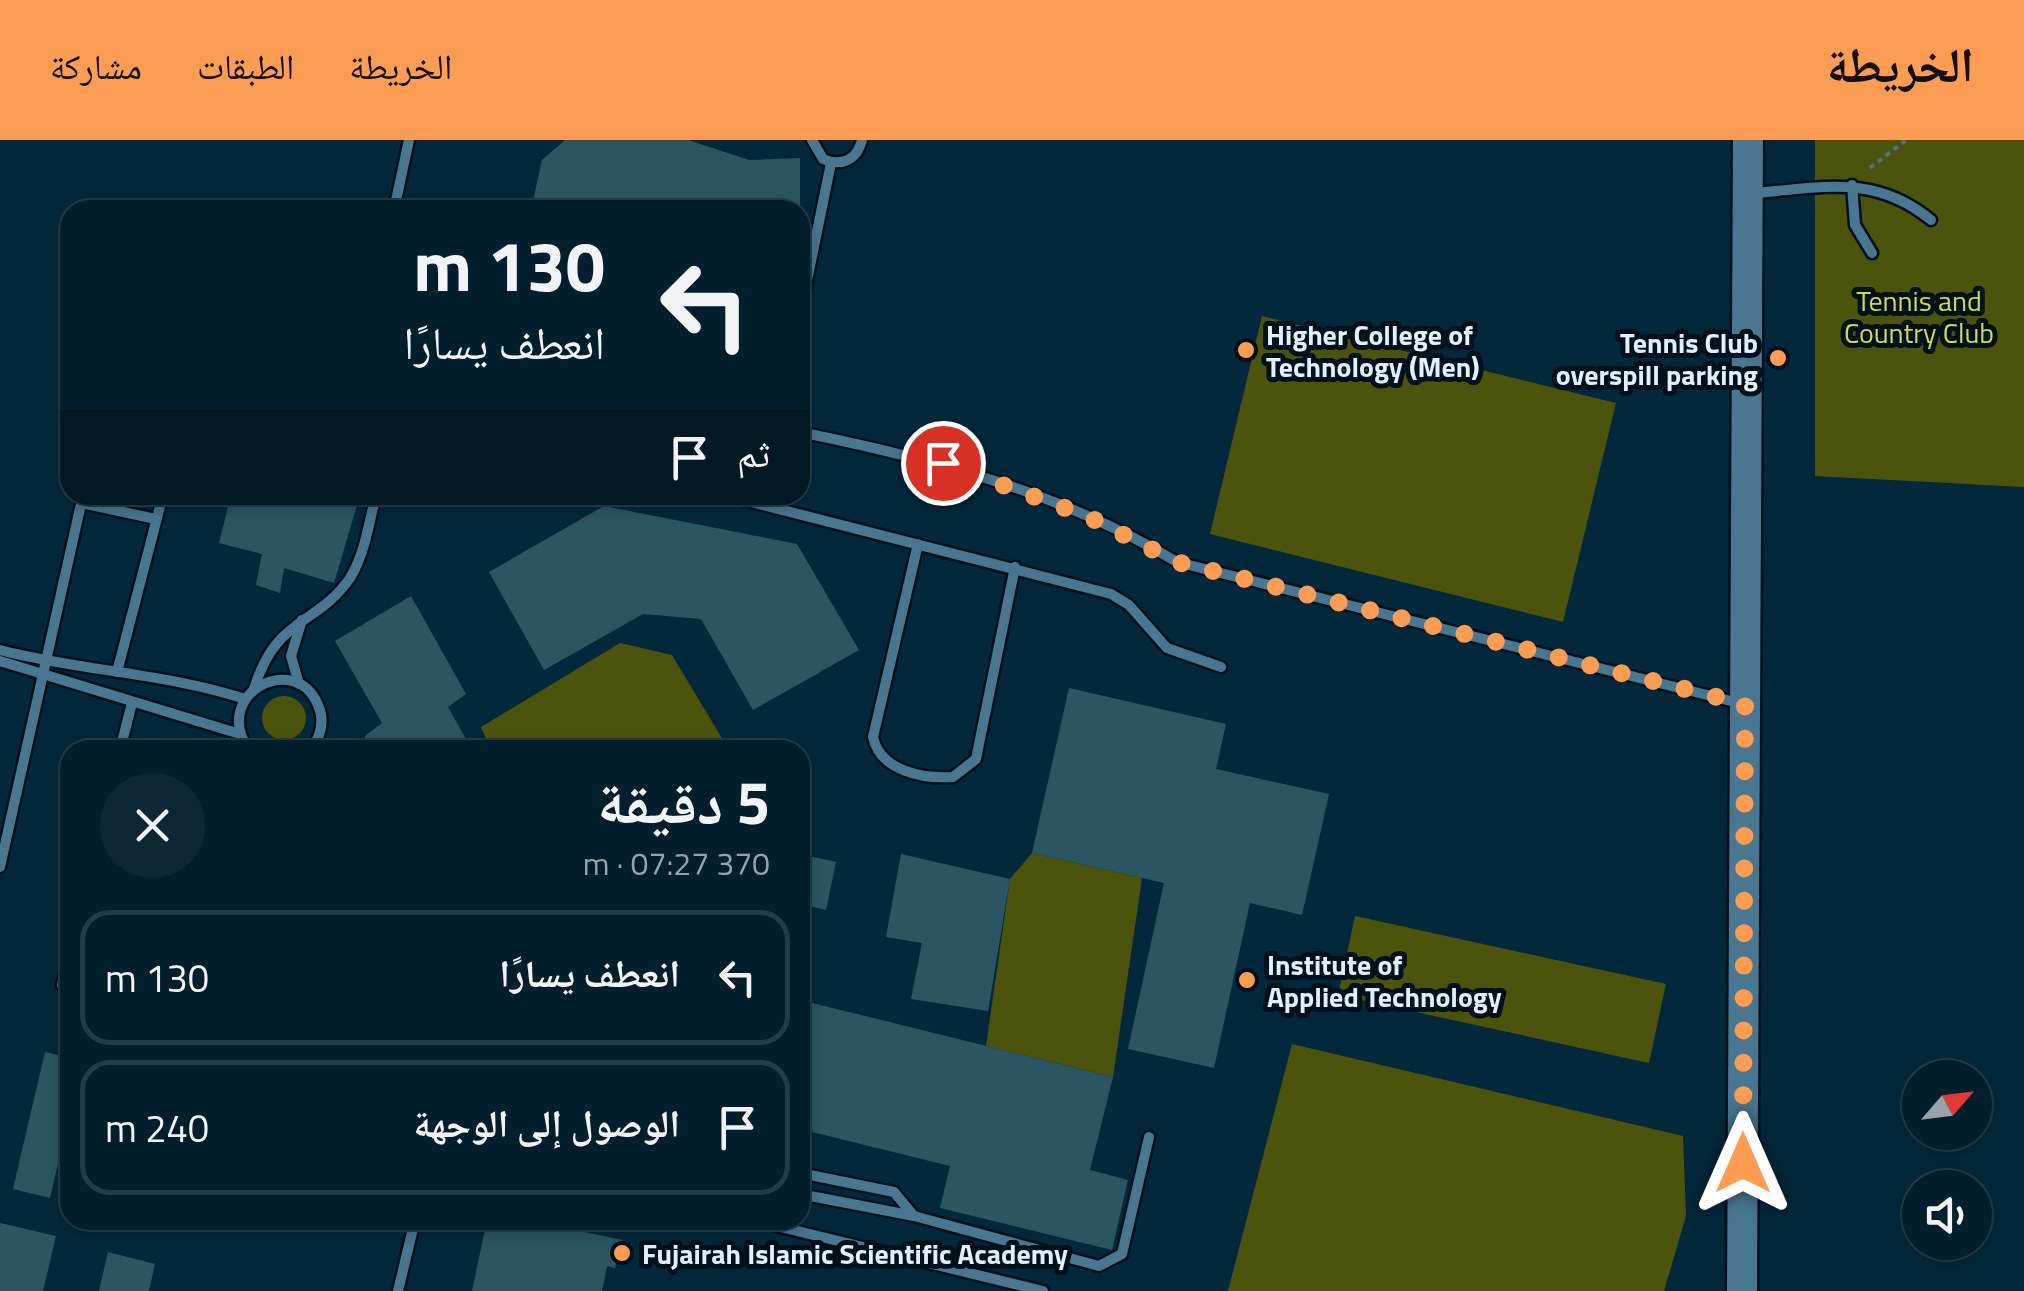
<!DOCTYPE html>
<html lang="ar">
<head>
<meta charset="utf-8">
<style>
	body { margin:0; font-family:"Titillium Web","Noto Naskh Arabic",sans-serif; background:#0d2734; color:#f1f3f6; direction:rtl; height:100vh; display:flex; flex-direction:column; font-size:38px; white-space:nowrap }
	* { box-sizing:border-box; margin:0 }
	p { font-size:32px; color:#97a2a9 }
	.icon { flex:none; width:55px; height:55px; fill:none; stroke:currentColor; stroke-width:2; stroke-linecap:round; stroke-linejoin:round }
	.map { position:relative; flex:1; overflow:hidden; direction:ltr }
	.side { position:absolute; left:60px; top:600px; width:750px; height:490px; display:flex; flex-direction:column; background:#031e2c; border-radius:30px; box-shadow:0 5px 15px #0003,0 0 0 2px #243c48; direction:rtl }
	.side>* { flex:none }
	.banner { position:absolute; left:60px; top:60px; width:750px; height:305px; border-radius:30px; box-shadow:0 5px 15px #0003,0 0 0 2px #243c48; direction:rtl; background:#031e2c; color:#f1f3f6; overflow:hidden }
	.needle { width:65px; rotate:62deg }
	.buttons { position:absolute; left:1902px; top:920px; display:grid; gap:20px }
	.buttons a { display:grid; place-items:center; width:90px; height:90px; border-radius:50%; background:#031e2c; box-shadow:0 5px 15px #0003,0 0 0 2px #243c48; font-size:50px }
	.pin { position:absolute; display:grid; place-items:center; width:85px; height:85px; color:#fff; margin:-42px; border:5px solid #fff; border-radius:50%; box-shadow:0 2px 10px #0007 }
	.me { position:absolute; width:110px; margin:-55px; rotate:0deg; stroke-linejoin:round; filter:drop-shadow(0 0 8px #0008) }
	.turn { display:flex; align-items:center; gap:35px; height:210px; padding:0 40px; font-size:45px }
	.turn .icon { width:130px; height:130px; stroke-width:2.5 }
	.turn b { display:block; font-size:70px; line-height:85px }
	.then { display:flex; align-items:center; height:95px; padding:0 40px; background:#0003; gap:20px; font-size:38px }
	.round { display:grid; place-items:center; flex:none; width:105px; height:105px; border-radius:52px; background:#0d2734 }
	.summary { display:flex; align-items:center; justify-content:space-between; height:170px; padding:0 40px }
	h1 { font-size:60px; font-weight:700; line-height:75px }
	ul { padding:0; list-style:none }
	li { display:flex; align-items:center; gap:30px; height:135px; margin:0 20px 15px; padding:0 20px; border:5px solid #243c48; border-radius:30px }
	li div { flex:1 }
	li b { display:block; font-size:38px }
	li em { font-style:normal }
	header { display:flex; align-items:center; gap:60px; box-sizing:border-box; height:140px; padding:0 50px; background:#fd9d54; color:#111 }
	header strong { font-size:48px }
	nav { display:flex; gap:55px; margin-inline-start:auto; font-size:35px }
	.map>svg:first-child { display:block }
	.green { fill:#4c530d }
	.building { fill:#2b5661 }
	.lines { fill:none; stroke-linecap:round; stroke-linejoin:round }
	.lane-casing { stroke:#00101c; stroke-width:15 }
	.secondary-casing { stroke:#00101c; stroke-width:35 }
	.path { stroke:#527080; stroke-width:4; stroke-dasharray:5 5; stroke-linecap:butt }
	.lane { stroke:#497691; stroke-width:10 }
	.secondary { stroke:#497691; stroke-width:30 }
	.route { stroke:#fd9d54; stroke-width:18; stroke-dasharray:0 32.4 }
	.poi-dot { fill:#fd9d54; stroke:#01101a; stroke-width:4 }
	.labels { text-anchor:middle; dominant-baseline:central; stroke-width:10; stroke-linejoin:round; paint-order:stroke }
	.park-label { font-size:28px; fill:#cbdc54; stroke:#01101a }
	.poi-label { font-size:28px; font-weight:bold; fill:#def1fd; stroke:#01101a; text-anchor:start }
</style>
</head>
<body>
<header>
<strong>الخريطة</strong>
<nav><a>الخريطة</a><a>الطبقات</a><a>مشاركة</a></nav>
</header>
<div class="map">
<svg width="2024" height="1151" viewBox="0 0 2024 1151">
	<rect width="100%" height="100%" fill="#04283b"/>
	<!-- green -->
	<g class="green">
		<polygon points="1815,0 2024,0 2024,347 1815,336"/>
		<polygon points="1262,176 1616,263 1563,482 1210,394"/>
		<polygon points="620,503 672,515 729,610 491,610 481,587"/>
		<circle cx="284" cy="578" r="22"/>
		<polygon points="1032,713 1142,738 1113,937 986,906 1010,739"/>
		<polygon points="1355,776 1666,844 1649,923 1338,855"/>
		<polygon points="1292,904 1683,996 1686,1076 1664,1151 1228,1151"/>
	</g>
	<!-- building -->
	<g class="building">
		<polygon points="565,0 688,0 749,20 800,18 800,70 531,70 542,20"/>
		<polygon points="231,355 360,355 334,443 284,428 280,453 256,445 262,414 219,403"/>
		<polygon points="604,366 797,404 859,510 753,570 701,479 643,474 544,530 489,432"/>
		<polygon points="411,456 466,554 448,567 472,610 365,610 365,596 382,583 335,501"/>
		<polygon points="1069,548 1226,584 1216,629 1329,654 1302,775 1250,763 1214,928 1128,909 1164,743 1032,713"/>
		<polygon points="800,714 836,722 826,770 800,764"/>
		<polygon points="901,714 1010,739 988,871 911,859 922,803 886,797"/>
		<polygon points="800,860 1113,937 1090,1030 1128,1040 1112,1110 940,1068 950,1026 800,989"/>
		<polygon points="45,912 70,918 70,972 50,1058 13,1049"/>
		<polygon points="487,1080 530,1080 622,1100 615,1128 607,1126 602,1151 472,1151"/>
		<polygon points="0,1083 56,1096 43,1151 0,1151"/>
		<polygon points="108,1112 155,1124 149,1151 99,1151"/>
	</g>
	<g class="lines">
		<!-- lane casing -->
		<g class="lane-casing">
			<g id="lane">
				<path d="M812 0 823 19C842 27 857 20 862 0"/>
				<polyline points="1852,45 1855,85 1872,113"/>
				<path d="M1754 53C1821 48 1874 33 1931 80"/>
				<polyline points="394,70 409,0"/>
				<polyline points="800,175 831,23"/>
				<path d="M800 292C932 319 1061 352 1177 422L1739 563"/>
				<polyline points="724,355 1111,454 1129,465 1167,508 1221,527"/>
				<polyline points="81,363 156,379"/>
				<path d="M918 404 873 597C880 631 923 639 953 637L976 619 1015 427"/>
				<path d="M0 510C81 531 165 533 245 559"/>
				<polyline points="0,521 240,594"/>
				<polyline points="117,532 163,355"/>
				<polyline points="299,544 291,516 302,480"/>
				<path d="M254 549C276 476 317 486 350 438 365 414 369 382 376 355"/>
				<polyline points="120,610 132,563"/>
				<path d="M249 610C210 554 295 510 318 565 325 581 321 596 311 610"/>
				<polyline points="0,727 83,355"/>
				<polyline points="62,845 70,815"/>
				<polyline points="800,1033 894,1052 913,1075"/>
				<polyline points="800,1054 914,1076 1099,1126 1122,1114 1149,997"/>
				<polyline points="752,1080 1043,1151"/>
				<polyline points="398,1151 415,1080"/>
			</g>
		</g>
		<!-- secondary casing -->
		<g class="secondary-casing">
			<polyline id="secondary" points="1742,1151 1748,0"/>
		</g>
		<!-- path -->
		<polyline class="path" points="1870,28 1906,0"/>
		<!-- lane -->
		<use href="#lane" class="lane"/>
		<!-- secondary -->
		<use href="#secondary" class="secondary"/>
	</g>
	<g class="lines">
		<!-- route -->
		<polyline class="route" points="943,323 1087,376 1177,422 1745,564 1743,1023"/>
	</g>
	<!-- markers -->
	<g class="poi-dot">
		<circle cx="1246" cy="210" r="10"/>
		<circle cx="1778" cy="218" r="10"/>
		<circle cx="1247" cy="840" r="10"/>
		<circle cx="622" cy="1113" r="10"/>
	</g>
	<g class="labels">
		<!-- park labels -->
		<g class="park-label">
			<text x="1919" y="160">Tennis and<tspan x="1919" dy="32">Country Club</tspan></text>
		</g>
		<!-- poi labels -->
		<g class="poi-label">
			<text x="1266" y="194">Higher College of<tspan x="1266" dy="32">Technology (Men)</tspan></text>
			<text x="1758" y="202" text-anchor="end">Tennis Club<tspan x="1758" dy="32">overspill parking</tspan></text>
			<text x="1267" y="824">Institute of<tspan x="1267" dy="32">Applied Technology</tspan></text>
			<text x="642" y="1113">Fujairah Islamic Scientific Academy</text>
		</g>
	</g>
</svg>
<div class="buttons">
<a><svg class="needle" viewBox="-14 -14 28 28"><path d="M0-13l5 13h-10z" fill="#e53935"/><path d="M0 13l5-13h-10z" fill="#97a2a9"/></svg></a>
<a><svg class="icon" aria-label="sound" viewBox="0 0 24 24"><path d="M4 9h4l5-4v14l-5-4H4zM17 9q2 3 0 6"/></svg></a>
</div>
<div class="pin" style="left:943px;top:323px;background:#d93025"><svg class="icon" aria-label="arrive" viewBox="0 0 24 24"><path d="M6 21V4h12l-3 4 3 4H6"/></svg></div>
<svg class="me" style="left:1743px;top:1023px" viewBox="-20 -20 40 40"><path d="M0-17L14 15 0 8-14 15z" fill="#fd9d54" stroke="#fff" stroke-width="4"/></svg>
<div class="banner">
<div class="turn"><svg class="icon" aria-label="left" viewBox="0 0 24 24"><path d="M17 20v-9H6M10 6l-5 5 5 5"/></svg><div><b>130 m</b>انعطف يسارًا</div></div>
<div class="then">ثم<svg class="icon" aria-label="arrive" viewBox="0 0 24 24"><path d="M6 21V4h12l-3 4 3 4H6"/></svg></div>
</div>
<section class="side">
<div class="summary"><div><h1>5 دقيقة</h1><p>370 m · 07:27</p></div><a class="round"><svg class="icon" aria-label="close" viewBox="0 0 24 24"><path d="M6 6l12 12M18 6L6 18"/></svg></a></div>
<ul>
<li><svg class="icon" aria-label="left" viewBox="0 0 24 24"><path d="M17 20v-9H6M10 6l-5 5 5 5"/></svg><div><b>انعطف يسارًا</b></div><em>130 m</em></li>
<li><svg class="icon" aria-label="arrive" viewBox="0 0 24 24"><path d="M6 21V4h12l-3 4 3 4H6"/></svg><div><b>الوصول إلى الوجهة</b></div><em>240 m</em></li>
</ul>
</section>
</div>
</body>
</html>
